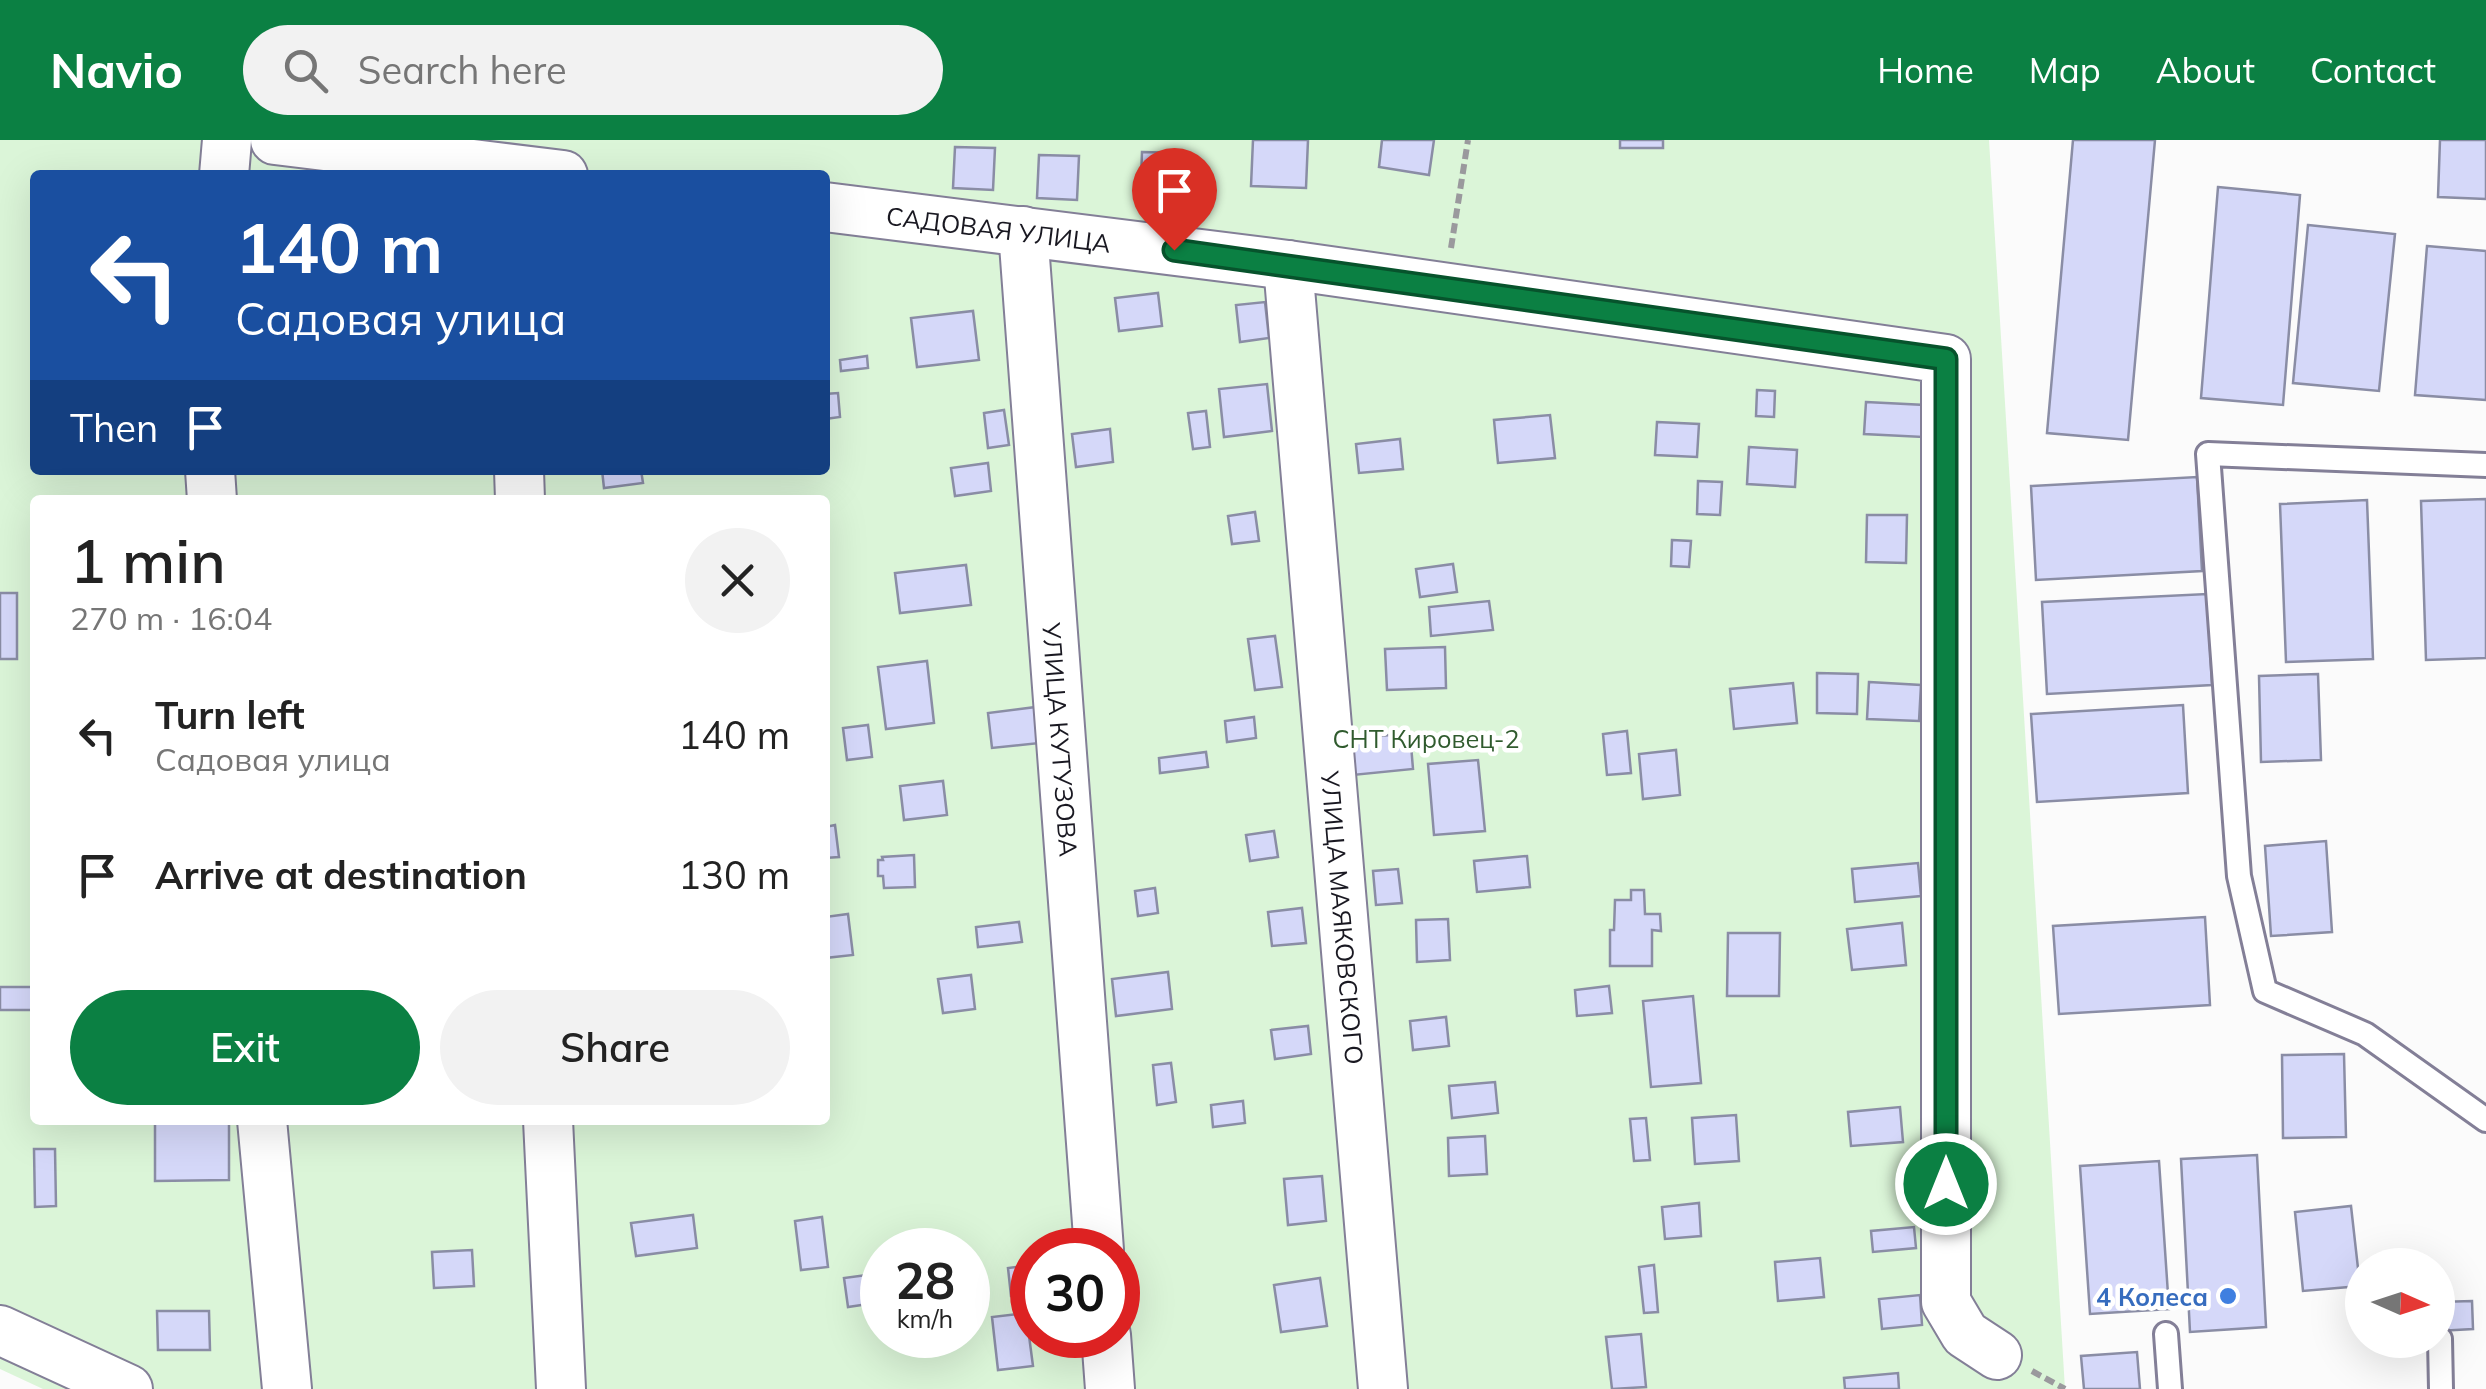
<!DOCTYPE html>
<html lang="en">
<head>
<meta charset="utf-8">
<style>
	body { margin:0; font-family:Mulish,sans-serif; background:#f2f2f2; color:#222; height:100vh; display:flex; flex-direction:column; font-size:38px; white-space:nowrap }
	* { box-sizing:border-box; margin:0 }
	p { font-size:32px; color:#767676 }
	.icon { flex:none; width:55px; height:55px; fill:none; stroke:currentColor; stroke-width:2; stroke-linecap:round; stroke-linejoin:round }
	.map { position:relative; flex:1; overflow:hidden }
	.side { position:absolute; left:30px; top:355px; width:800px; height:630px; display:flex; flex-direction:column; background:#fff; border-radius:10px; box-shadow:0 10px 40px #0002 }
	.side>* { flex:none }
	.hud { position:absolute; left:30px; top:30px; width:800px; height:305px; border-radius:10px; box-shadow:0 10px 40px #0002; background:#1a4fa0; color:#fff; overflow:hidden }
	.needle { width:65px; rotate:93deg }
	.tools { position:absolute; left:2345px; top:1108px; display:grid; gap:20px }
	.tools a { display:grid; place-items:center; width:110px; height:110px; border-radius:50%; background:#fff; box-shadow:0 10px 40px #0002; font-size:50px }
	.speed { position:absolute; left:860px; top:1088px; display:flex; gap:20px; font-size:50px; font-weight:700; text-align:center }
	.speed>* { display:grid; place-content:center; width:130px; height:130px; border-radius:50%; background:#fff; box-shadow:0 10px 40px #0002; line-height:1 }
	.speed small { font-size:25px; font-weight:400 }
	.speed .limit { border:15px solid #d22; background:#fff; color:#111 }
	.pin { position:absolute; display:grid; place-items:center; width:85px; height:85px; color:#fff; margin:-102px -42px; border-radius:50% 50% 50% 0; rotate:-45deg; box-shadow:0 0 10px #0007 }
	.pin .icon { rotate:45deg }
	.me { position:absolute; width:110px; margin:-55px; rotate:0deg; stroke-linejoin:round; filter:drop-shadow(0 0 8px #0008) }
	.turn { display:flex; align-items:center; gap:35px; height:210px; padding:0 40px; font-size:45px }
	.turn .icon { width:130px; height:130px; stroke-width:2.5 }
	.turn b { display:block; font-size:70px; line-height:85px }
	.then { display:flex; align-items:center; height:95px; padding:0 40px; background:#0003; gap:20px; font-size:38px }
	.round { display:grid; place-items:center; flex:none; width:105px; height:105px; border-radius:52px; background:#f2f2f2 }
	.summary { display:flex; align-items:center; justify-content:space-between; height:170px; padding:0 40px }
	h1 { font-size:60px; font-weight:600; line-height:75px }
	.action { display:flex; gap:20px; margin-top:auto; padding:20px 40px }
	.action a { flex:1; height:115px; border-radius:60px; background:#0b8043; color:#fff; font-size:40px; font-weight:600; line-height:115px; text-align:center }
	.action a+a { background:#f2f2f2; color:#222 }
	ul { padding:0; list-style:none }
	li { display:flex; align-items:center; gap:30px; height:140px; padding:0 40px }
	li div { flex:1 }
	li b { display:block; font-size:38px }
	li em { font-style:normal }
	header { display:flex; align-items:center; gap:60px; box-sizing:border-box; height:140px; padding:0 50px; background:#0b8043; color:#fff }
	header strong { font-size:48px }
	nav { display:flex; gap:55px; margin-inline-start:auto; font-size:35px }
	.search { width:700px; height:90px; background:#f2f2f2; display:flex; align-items:center; gap:25px; box-sizing:border-box; padding:0 35px; border-radius:55px; color:#767676; font-size:38px }
	.map>svg:first-child { display:block }
	.green { fill:#dbf5d8; fill-rule:evenodd }
	.building { fill:#d5d8f9; stroke:#8a8da5; stroke-width:2.5 }
	.lines { fill:none; stroke-linecap:round; stroke-linejoin:round }
	.service-casing { stroke:#837f97; stroke-width:28 }
	.minor-casing { stroke:#837f97; stroke-width:52 }
	.path { stroke:#9a999d; stroke-width:6; stroke-dasharray:10 5; stroke-linecap:butt }
	.service { stroke:#fff; stroke-width:22 }
	.minor { stroke:#fff; stroke-width:48 }
	.route-casing { stroke:#07532c; stroke-width:25 }
	.route { stroke:#0b8043; stroke-width:18 }
	.shop-dot { fill:#3f7fe0; stroke:#fff; stroke-width:4 }
	.labels { text-anchor:middle; dominant-baseline:central; stroke-width:9; stroke-linejoin:round; paint-order:stroke }
	.street-label { font-size:25px; fill:#191821; stroke:#fff }
	.park-label { font-size:25px; fill:#305b2e; stroke:#fff }
	.shop-label { font-size:25px; font-weight:bold; fill:#366cbe; stroke:#fff; text-anchor:end }
</style>
</head>
<body>
<header>
<strong>Navio</strong>
<div class="search"><svg class="icon" aria-label="search" viewBox="0 0 24 24"><circle cx="10" cy="10" r="6"/><path d="M15 15l6 6"/></svg>Search here</div>
<nav><a>Home</a><a>Map</a><a>About</a><a>Contact</a></nav>
</header>
<div class="map">
<svg width="2486" height="1249" viewBox="0 0 2486 1249">
	<rect width="100%" height="100%" fill="#fbfbfb"/>
	<!-- green -->
	<path class="green" d="M0 0H1989L2065 1249H43L0 1229ZM35 35H825V330H35ZM35 360H825V980H35ZM882 1110H968V1195H882ZM1032 1110H1118V1195H1032Z"/>
	<!-- building -->
	<g class="building">
		<polygon points="1253,0 1308,0 1306,48 1251,46"/>
		<polygon points="1382,0 1434,0 1429,35 1379,27"/>
		<rect x="1620" y="0" width="43" height="8"/>
		<polygon points="2073,0 2155,0 2128,300 2047,293"/>
		<polygon points="2440,0 2486,0 2486,59 2438,57"/>
		<polygon points="955,7 995,8 993,50 953,48"/>
		<polygon points="1142,12 1179,13 1176,70 1140,69"/>
		<polygon points="1039,15 1079,16 1077,60 1037,58"/>
		<polygon points="2218,47 2300,55 2283,265 2201,258"/>
		<polygon points="2308,85 2395,94 2379,251 2293,243"/>
		<polygon points="2427,106 2486,111 2486,260 2415,255"/>
		<polygon points="1158,153 1162,186 1119,191 1115,158"/>
		<polygon points="1265,162 1269,198 1240,202 1236,165"/>
		<polygon points="973,171 979,220 917,227 911,178"/>
		<polygon points="867,216 868,228 841,231 840,220"/>
		<polygon points="1267,244 1272,291 1224,297 1219,249"/>
		<polygon points="1757,250 1775,251 1774,277 1756,276"/>
		<polygon points="838,253 840,277 825,279 825,254"/>
		<polygon points="1866,262 1925,265 1923,297 1864,294"/>
		<polygon points="1004,270 1009,305 988,308 984,273"/>
		<polygon points="1206,271 1210,307 1193,309 1188,273"/>
		<polygon points="1550,275 1555,318 1498,323 1494,280"/>
		<polygon points="1657,282 1699,284 1697,317 1655,315"/>
		<polygon points="1110,289 1113,322 1076,327 1072,294"/>
		<polygon points="1400,299 1403,329 1359,333 1356,304"/>
		<polygon points="1749,307 1797,310 1795,347 1747,344"/>
		<polygon points="988,323 991,351 955,356 951,328"/>
		<polygon points="602,330 641,330 643,343 604,348"/>
		<polygon points="2197,337 2202,431 2036,440 2031,346"/>
		<polygon points="1698,341 1722,342 1720,375 1697,374"/>
		<polygon points="2486,359 2486,518 2426,520 2421,361"/>
		<polygon points="2367,360 2373,519 2286,522 2280,364"/>
		<polygon points="1255,372 1259,401 1232,404 1228,376"/>
		<polygon points="1867,375 1907,375 1906,423 1866,422"/>
		<polygon points="1672,400 1691,401 1689,427 1671,426"/>
		<polygon points="1453,424 1457,452 1420,457 1416,429"/>
		<polygon points="966,425 971,465 900,473 895,433"/>
		<rect x="0" y="453" width="17" height="66"/>
		<polygon points="2207,454 2212,545 2047,554 2042,462"/>
		<polygon points="1489,461 1493,490 1431,496 1429,467"/>
		<polygon points="1275,496 1282,547 1255,550 1248,499"/>
		<polygon points="1445,507 1446,548 1387,550 1385,509"/>
		<polygon points="927,521 934,583 886,589 878,527"/>
		<polygon points="1817,533 1858,534 1857,574 1817,573"/>
		<polygon points="2318,534 2321,620 2261,622 2259,536"/>
		<polygon points="1869,542 1921,545 1919,581 1867,579"/>
		<polygon points="1793,543 1797,583 1734,589 1730,549"/>
		<polygon points="2183,565 2188,653 2037,662 2031,574"/>
		<polygon points="1036,567 1040,603 992,608 988,573"/>
		<polygon points="1254,577 1256,598 1227,602 1225,581"/>
		<polygon points="868,585 872,617 847,620 843,588"/>
		<polygon points="1627,591 1631,633 1607,635 1603,594"/>
		<polygon points="1410,593 1413,629 1353,635 1350,599"/>
		<polygon points="1676,610 1680,655 1643,659 1639,614"/>
		<polygon points="1206,612 1208,627 1160,633 1159,618"/>
		<polygon points="1478,620 1485,691 1434,695 1428,624"/>
		<polygon points="943,641 947,675 904,680 900,646"/>
		<polygon points="835,685 839,717 825,718 825,687"/>
		<polygon points="1274,691 1278,717 1250,721 1246,695"/>
		<polygon points="2326,701 2332,792 2271,796 2265,706"/>
		<polygon points="914,715 915,747 884,748 883,736 878,736 878,720 883,720 882,717"/>
		<polygon points="1527,716 1530,747 1477,752 1474,721"/>
		<polygon points="1918,723 1921,756 1855,762 1852,729"/>
		<polygon points="1398,729 1402,763 1376,765 1373,731"/>
		<polygon points="1155,748 1158,773 1138,776 1135,751"/>
		<polygon points="1631,750 1644,750 1645,774 1660,774 1661,791 1652,790 1652,826 1610,826 1610,790 1614,790 1615,760 1631,760"/>
		<polygon points="1302,768 1306,803 1272,806 1268,772"/>
		<polygon points="848,774 853,815 825,818 825,777"/>
		<polygon points="2205,777 2210,865 2059,874 2053,786"/>
		<polygon points="1448,779 1450,820 1417,822 1416,780"/>
		<polygon points="1019,782 1022,802 978,807 976,787"/>
		<polygon points="1902,783 1906,825 1852,830 1847,789"/>
		<polygon points="1728,793 1780,793 1779,856 1727,856"/>
		<polygon points="1168,832 1172,869 1116,876 1112,839"/>
		<polygon points="971,835 975,869 943,873 938,839"/>
		<polygon points="1609,846 1612,873 1577,876 1575,850"/>
		<polygon points="0,847 33,847 34,870 0,870"/>
		<polygon points="1693,856 1701,943 1651,947 1643,861"/>
		<polygon points="1446,877 1449,906 1413,910 1410,881"/>
		<polygon points="1308,886 1311,914 1275,919 1271,890"/>
		<polygon points="2344,914 2346,997 2283,998 2282,915"/>
		<polygon points="1171,923 1176,962 1157,965 1153,925"/>
		<polygon points="1495,942 1498,973 1452,978 1449,946"/>
		<polygon points="1243,961 1245,983 1213,987 1211,965"/>
		<polygon points="1900,967 1903,1002 1851,1006 1848,972"/>
		<polygon points="1736,975 1739,1021 1695,1024 1692,978"/>
		<polygon points="1646,978 1650,1020 1634,1021 1630,979"/>
		<polygon points="155,980 229,980 229,1040 155,1041"/>
		<polygon points="1485,996 1487,1034 1449,1036 1448,998"/>
		<polygon points="34,1009 55,1009 56,1066 35,1067"/>
		<polygon points="2257,1015 2266,1187 2190,1192 2181,1019"/>
		<polygon points="2159,1021 2169,1169 2090,1174 2080,1026"/>
		<polygon points="1322,1036 1326,1081 1288,1085 1284,1039"/>
		<polygon points="1699,1063 1701,1096 1665,1099 1662,1067"/>
		<polygon points="2351,1066 2360,1146 2303,1151 2295,1072"/>
		<polygon points="693,1075 697,1108 636,1116 631,1083"/>
		<polygon points="822,1077 828,1127 801,1130 795,1081"/>
		<polygon points="1914,1087 1916,1108 1873,1112 1871,1091"/>
		<polygon points="472,1110 474,1146 434,1148 432,1112"/>
		<polygon points="1820,1118 1824,1157 1778,1161 1775,1122"/>
		<polygon points="1032,1125 1032,1154 1011,1156 1008,1128"/>
		<polygon points="1654,1125 1658,1172 1644,1173 1639,1127"/>
		<polygon points="882,1133 882,1162 848,1167 844,1138"/>
		<polygon points="1320,1138 1327,1186 1281,1192 1274,1145"/>
		<polygon points="1920,1155 1922,1185 1882,1189 1879,1159"/>
		<polygon points="2472,1161 2473,1189 2438,1191 2438,1162"/>
		<polygon points="157,1171 209,1171 210,1210 158,1210"/>
		<polygon points="1026,1173 1033,1226 998,1230 992,1177"/>
		<polygon points="1641,1194 1646,1247 1612,1249 1606,1197"/>
		<polygon points="2137,1212 2140,1249 2084,1249 2081,1216"/>
		<polygon points="1898,1233 1899,1249 1845,1249 1844,1238"/>
	</g>
	<g class="lines">
		<!-- service casing -->
		<g class="service-casing">
			<g id="service">
				<polyline points="2486,325 2208,314 2239,736 2265,851 2365,894 2486,980"/>
				<polyline points="2166,1194 2170,1249"/>
				<polyline points="2440,1199 2441,1249"/>
			</g>
		</g>
		<!-- minor casing -->
		<g class="minor-casing">
			<g id="minor">
				<polyline points="275,0 563,35"/>
				<polyline points="224,35 227,0"/>
				<path id="s1" d="M825 67 1288 125 1946 219V1162L1965 1194 1997 1215"/>
				<path id="s2" d="M1023 91 1099 1110"/>
				<path id="s3" d="M1288 125 1383 1249"/>
				<polyline points="210,330 212,360"/>
				<polyline points="519,330 520,360"/>
				<polyline points="262,980 287,1249"/>
				<polyline points="548,980 561,1249"/>
				<polyline points="0,1190 128,1249"/>
				<polyline points="1106,1195 1110,1249"/>
			</g>
		</g>
		<!-- path -->
		<g class="path">
			<polyline points="1451,108 1468,0"/>
			<polyline points="2032,1231 2065,1249"/>
		</g>
		<!-- service -->
		<use href="#service" class="service"/>
		<!-- minor -->
		<use href="#minor" class="minor"/>
	</g>
	<g class="lines">
		<!-- route casing -->
		<g class="route-casing">
			<polyline id="route" points="1174,110 1946,219 1946,1044"/>
		</g>
		<!-- route -->
		<use href="#route" class="route"/>
	</g>
	<!-- markers -->
	<circle class="shop-dot" cx="2228" cy="1156" r="10"/>
	<g class="labels">
		<!-- street labels -->
		<g class="street-label">
			<text stroke="none"><textPath href="#s1" startOffset="175">САДОВАЯ УЛИЦА</textPath></text>
			<text stroke="none"><textPath href="#s2" startOffset="510">УЛИЦА КУТУЗОВА</textPath></text>
			<text stroke="none"><textPath href="#s3" startOffset="655">УЛИЦА МАЯКОВСКОГО</textPath></text>
		</g>
		<!-- park labels -->
		<g class="park-label">
			<text x="1426" y="598">СНТ Кировец-2</text>
		</g>
		<!-- shop labels -->
		<g class="shop-label">
			<text x="2208" y="1156">4 Колеса</text>
		</g>
	</g>
</svg>
<div class="tools">
<a><svg class="needle" viewBox="-14 -14 28 28"><path d="M0-13l5 13h-10z" fill="#e53935"/><path d="M0 13l5-13h-10z" fill="#767676"/></svg></a>
</div>
<div class="speed"><div>28<small>km/h</small></div><div class="limit">30</div></div>
<div class="pin" style="left:1174px;top:110px;background:#d93025"><svg class="icon" aria-label="arrive" viewBox="0 0 24 24"><path d="M6 21V4h12l-3 4 3 4H6"/></svg></div>
<svg class="me" style="left:1946px;top:1044px" viewBox="-20 -20 40 40"><circle r="17" fill="#0b8043" stroke="#fff" stroke-width="3"/><path d="M0-11L8 9 0 5-8 9z" fill="#fff"/></svg>
<div class="hud">
<div class="turn"><svg class="icon" aria-label="left" viewBox="0 0 24 24"><path d="M17 20v-9H6M10 6l-5 5 5 5"/></svg><div><b>140 m</b>Садовая улица</div></div>
<div class="then">Then<svg class="icon" aria-label="arrive" viewBox="0 0 24 24"><path d="M6 21V4h12l-3 4 3 4H6"/></svg></div>
</div>
<section class="side">
<div class="summary"><div><h1>1 min</h1><p>270 m · 16:04</p></div><a class="round"><svg class="icon" aria-label="close" viewBox="0 0 24 24"><path d="M6 6l12 12M18 6L6 18"/></svg></a></div>
<ul>
<li><svg class="icon" aria-label="left" viewBox="0 0 24 24"><path d="M17 20v-9H6M10 6l-5 5 5 5"/></svg><div><b>Turn left</b><p>Садовая улица</p></div><em>140 m</em></li>
<li><svg class="icon" aria-label="arrive" viewBox="0 0 24 24"><path d="M6 21V4h12l-3 4 3 4H6"/></svg><div><b>Arrive at destination</b></div><em>130 m</em></li>
</ul>
<div class="action"><a>Exit</a><a>Share</a></div>
</section>
</div>
</body>
</html>
